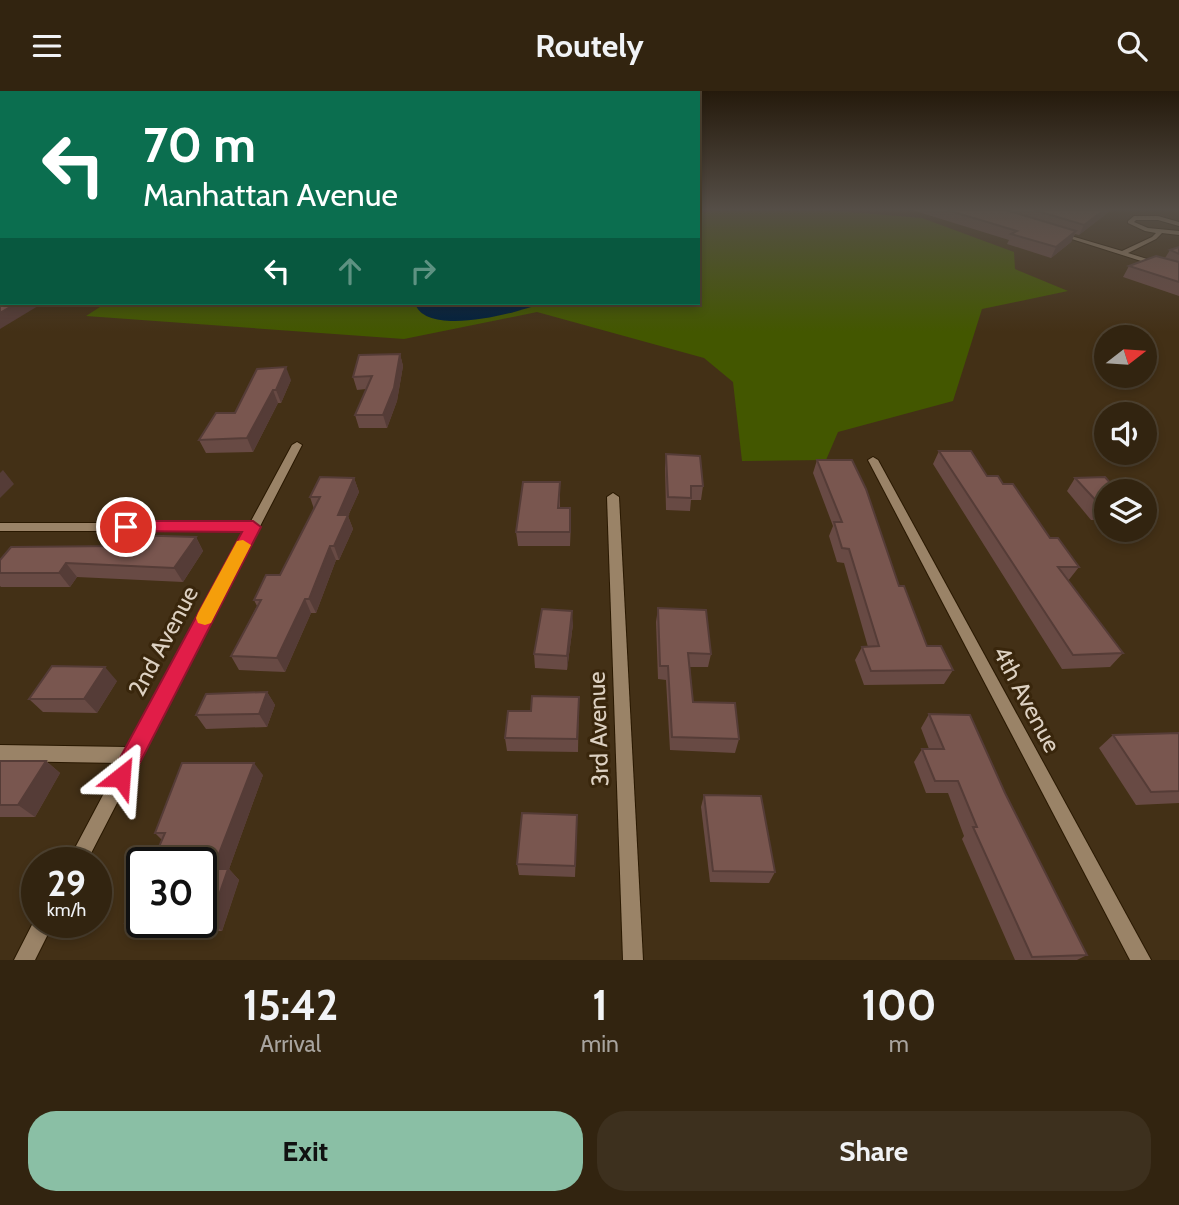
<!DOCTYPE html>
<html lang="en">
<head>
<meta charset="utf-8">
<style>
	body { margin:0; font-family:Cabin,sans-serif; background:#3d301e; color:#f1f3f6; height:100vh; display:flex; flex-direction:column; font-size:26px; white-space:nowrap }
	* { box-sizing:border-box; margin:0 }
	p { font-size:23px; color:#a8a49f }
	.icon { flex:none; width:38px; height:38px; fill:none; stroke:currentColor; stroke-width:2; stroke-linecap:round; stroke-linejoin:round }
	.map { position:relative; height:869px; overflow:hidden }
	.side { display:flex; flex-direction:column; background:#322410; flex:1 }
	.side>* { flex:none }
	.hud { position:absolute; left:0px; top:0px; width:700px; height:214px; box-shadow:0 4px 10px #0003,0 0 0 2px #4d4130; background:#0b6e4f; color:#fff; overflow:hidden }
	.needle { width:46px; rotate:73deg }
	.controls { position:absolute; left:1094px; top:234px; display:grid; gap:14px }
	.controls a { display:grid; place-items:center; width:63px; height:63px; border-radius:50%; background:#322410; box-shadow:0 4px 10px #0003,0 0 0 2px #4d4130; font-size:35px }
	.speed { position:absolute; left:21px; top:756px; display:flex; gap:14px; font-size:35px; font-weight:700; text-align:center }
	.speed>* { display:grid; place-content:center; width:91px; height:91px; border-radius:50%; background:#322410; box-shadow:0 4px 10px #0003,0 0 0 2px #4d4130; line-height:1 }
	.speed small { font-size:18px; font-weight:400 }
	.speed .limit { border:4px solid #111; border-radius:10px; background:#fff; color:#111 }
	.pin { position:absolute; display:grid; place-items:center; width:60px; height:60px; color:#fff; margin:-30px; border:4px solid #fff; border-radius:50%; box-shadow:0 2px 7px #0007 }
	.me { position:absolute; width:77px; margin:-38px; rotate:28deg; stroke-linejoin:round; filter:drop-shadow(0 0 5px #0008) }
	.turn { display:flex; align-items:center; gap:24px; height:147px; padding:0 28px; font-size:32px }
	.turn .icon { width:91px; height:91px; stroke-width:2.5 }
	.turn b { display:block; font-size:49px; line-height:60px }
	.lanes { display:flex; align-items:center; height:66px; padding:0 28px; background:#0003; justify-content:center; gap:35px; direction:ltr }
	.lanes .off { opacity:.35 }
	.eta { display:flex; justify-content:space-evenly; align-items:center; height:119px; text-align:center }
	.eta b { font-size:42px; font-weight:700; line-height:49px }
	.primary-button { display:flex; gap:14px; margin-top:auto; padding:14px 28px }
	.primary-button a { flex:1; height:80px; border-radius:28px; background:#8abfa5; color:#111; font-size:28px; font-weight:700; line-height:80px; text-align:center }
	.primary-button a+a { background:#3d301e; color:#f1f3f6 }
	header { display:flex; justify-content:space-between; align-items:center; height:91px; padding:0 28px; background:#322410; font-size:32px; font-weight:700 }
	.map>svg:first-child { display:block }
	.green { fill:#435700 }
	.water { fill:#001f3c }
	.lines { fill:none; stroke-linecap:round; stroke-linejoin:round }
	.minor-casing { stroke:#291800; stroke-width:2 }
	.minor { fill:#9a8367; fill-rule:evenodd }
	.wall { fill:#684a44 }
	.shaded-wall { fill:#553c37 }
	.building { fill:#79564f; stroke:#553c37; stroke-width:2 }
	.route { fill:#e11d48; stroke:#92132f; stroke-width:2 }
	.slow { fill:#f59e0b }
	.labels { text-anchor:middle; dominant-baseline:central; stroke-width:6; stroke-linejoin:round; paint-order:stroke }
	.near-street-label { font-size:24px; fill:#ddd1c2; stroke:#39260c }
</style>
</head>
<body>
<header><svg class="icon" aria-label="menu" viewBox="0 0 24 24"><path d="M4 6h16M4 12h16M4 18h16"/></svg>Routely<svg class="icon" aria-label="search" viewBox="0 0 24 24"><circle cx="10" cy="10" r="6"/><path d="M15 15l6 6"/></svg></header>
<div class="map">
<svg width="1179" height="869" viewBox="0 0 1179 869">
	<rect width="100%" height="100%" fill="#433016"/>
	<!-- green -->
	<polygon class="green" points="715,119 827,119 922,127 1014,161 1015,178 1068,200 982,218 953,310 838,341 826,369 742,370 733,291 704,267 537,221 404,248 86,225 106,212 698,212 698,123"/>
	<!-- water -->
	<path class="water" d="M415 212H542C518 222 425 247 415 212Z"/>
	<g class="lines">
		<!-- minor casing -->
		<g class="minor-casing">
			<g id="minor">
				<polygon points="1134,125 1158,125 1179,131 1179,135 1158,129 1136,129 1134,131 1148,137 1179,140 1179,144 1162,142 1156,148 1128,162 1179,178 1179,182 1056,143 1061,142 1122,160 1152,146 1156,142 1145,140 1128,132 1128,130"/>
				<polygon points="297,351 302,354 86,772 67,772 120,672 0,670 0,654 128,656 245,440 0,440 0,432 250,432 292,354"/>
				<polygon points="873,366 878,369 1151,869 1130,869 868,369"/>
				<polygon points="613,402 619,406 643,869 623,869 607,406"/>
				<polygon points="37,824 37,831 54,831 35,869 14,869"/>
			</g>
		</g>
		<!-- minor -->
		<use href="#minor" class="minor"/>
	</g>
	<!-- wall -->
	<g class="wall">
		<polygon points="912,119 1111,119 1079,144 1075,143 1071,151 1051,167 1007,153 1009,149"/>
		<polygon points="1179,156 1179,205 1123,186 1129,175 1165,167 1170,159"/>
		<polygon points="400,263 403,275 397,310 387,337 359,337 355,324 366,298 357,299 353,286"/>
		<polygon points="291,289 281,312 278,312 253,361 206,362 199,349 235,322"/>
		<polygon points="939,360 1003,393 1050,447 1079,476 1068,490 1123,562 1110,576 1062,578 933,373"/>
		<polygon points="666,363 703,395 701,409 691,409 690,420 666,419 665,377"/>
		<polygon points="817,369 899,495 927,555 953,579 944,593 864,594 855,569 862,556 868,556 844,472 837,471 829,445 833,435 813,382"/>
		<polygon points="354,387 359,401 348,425 353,438 339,469 336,469 316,522 311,522 285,581 239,579 231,565 257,515 254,509 280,484 314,418 310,406"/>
		<polygon points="1075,387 1106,401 1106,429 1091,429 1067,400"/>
		<polygon points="560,391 560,417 571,431 570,455 518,455 516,441"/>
		<polygon points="196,446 203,460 183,491 77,486 70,496 1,496 0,495 0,469"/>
		<polygon points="658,517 711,563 708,576 690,576 693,611 739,648 735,662 670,659 666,589 658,588 656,531"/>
		<polygon points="573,533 567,579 535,577 534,563"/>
		<polygon points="117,590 97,622 43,621 29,608"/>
		<polygon points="267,601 275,614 267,636 206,638 196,624"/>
		<polygon points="579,606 578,661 507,660 505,647 531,620"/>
		<polygon points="929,623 1005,702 1087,864 1077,869 1015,869 962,748 964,745 948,702 926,702 914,671 922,658 929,658 921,637"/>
		<polygon points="1179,642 1179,712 1136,714 1099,657 1113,644"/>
		<polygon points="0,670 46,670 60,682 35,726 0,726"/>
		<polygon points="263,684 229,778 239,789 222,840 140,842 125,832 201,831 201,772 162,749 155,742"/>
		<polygon points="704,704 775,781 769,792 710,791 701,716"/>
		<polygon points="577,736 575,786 519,784 517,773"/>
	</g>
	<!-- shaded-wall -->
	<g class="shaded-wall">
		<polygon points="1104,119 1111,119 1079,144 1084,134"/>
		<polygon points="1076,140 1071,151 1051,167 1056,156"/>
		<polygon points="17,212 43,212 0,238 0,222"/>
		<polygon points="400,263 403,275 397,310 387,337 383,324"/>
		<polygon points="286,276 291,289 281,312 276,299"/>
		<polygon points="273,299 278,312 253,361 247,347"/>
		<polygon points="3,379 14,393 0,407 0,382"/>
		<polygon points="354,387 359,401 348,425 353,438 339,469 334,455 338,424"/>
		<polygon points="196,446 203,460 183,491 174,477"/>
		<polygon points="330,455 336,469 316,522 309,508"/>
		<polygon points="66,472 77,486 70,496 59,482"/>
		<polygon points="305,508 311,522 285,581 277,567"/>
		<polygon points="572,520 573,533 567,579 567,565"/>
		<polygon points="105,576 117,590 97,622 84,608"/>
		<polygon points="267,601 275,614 267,636 259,623"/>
		<polygon points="46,670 60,682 35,726 18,714"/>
		<polygon points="254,672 263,684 229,778 239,789 222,840 210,830 213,778"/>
	</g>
	<!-- building -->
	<g class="building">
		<polygon points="947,119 1006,119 1076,140 1056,156 1011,143 1017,140"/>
		<polygon points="1034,119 1104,119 1084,134"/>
		<polygon points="2,125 2,212 17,212 0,222 0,126"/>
		<polygon points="1179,156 1179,163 1170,159"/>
		<polygon points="1156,165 1179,171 1179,191 1129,175"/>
		<polygon points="400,263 394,297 383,324 355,324 372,285 353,286 359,264"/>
		<polygon points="286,276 276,299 273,299 247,347 199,349 216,322 235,322 257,278"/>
		<polygon points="939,360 971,360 987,385 998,385 1003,393 1013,393 1050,447 1058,447 1079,476 1058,476 1123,562 1073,564"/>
		<polygon points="666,363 700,365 703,395 691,395 691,407 668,406"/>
		<polygon points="817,369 852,369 866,398 899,495 904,495 927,555 941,555 953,579 871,580 862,556 879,555 849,458 842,457 834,431 842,431"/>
		<polygon points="320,386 354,387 338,424 348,424 334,455 330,455 309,508 305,508 277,567 231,565 261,509 254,509 266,484 280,484 320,406 310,406"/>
		<polygon points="1105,386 1118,401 1106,401 1106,415 1101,415 1075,387"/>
		<polygon points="523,391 560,391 558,417 570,417 570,441 516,441"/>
		<polygon points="127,444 196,446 174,477 66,472 59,482 0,482 0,469 11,456 118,455"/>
		<polygon points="658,517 706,519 711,563 688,562 693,611 735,612 739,648 672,646 668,575 660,575"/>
		<polygon points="542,518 572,520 567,565 534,563"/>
		<polygon points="52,575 105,576 84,608 29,608"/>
		<polygon points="267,601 259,623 196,624 206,603"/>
		<polygon points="532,605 579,606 577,648 505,647 508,620 531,620"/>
		<polygon points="929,623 970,624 1005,702 1087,864 1032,866 973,736 977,736 958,690 935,690 922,658 944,658"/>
		<polygon points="1179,642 1179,700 1151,701 1113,644"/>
		<polygon points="0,670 46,670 18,714 0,714"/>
		<polygon points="182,672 254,672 213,778 228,778 210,830 201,830 201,772 152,772 165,742 155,742"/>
		<polygon points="704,704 761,705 775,781 713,780"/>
		<polygon points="522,722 577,724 575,775 517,773"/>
		<polygon points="142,794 142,831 160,831 125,832"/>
	</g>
	<!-- sky -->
	<linearGradient id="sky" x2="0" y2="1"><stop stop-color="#251a0c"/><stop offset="0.49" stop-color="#554e47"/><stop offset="1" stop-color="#554e47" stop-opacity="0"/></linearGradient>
	<rect width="1179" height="241" fill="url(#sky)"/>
	<!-- route -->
	<polygon class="route" points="126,430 253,430 261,436 129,693 121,696 114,693 110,686 114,678 242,441 121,440 118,436 121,432"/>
	<!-- slow -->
	<polygon class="slow" points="243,449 251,454 211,532 205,534 198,532 196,527 198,522 237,450"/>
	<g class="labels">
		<!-- near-street labels -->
		<g class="near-street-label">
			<text transform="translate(163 550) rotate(-62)">2nd Avenue</text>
			<text transform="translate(1027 608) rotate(62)">4th Avenue</text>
			<text transform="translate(598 638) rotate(-92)">3rd Avenue</text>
		</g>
	</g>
</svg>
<div class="controls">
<a><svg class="needle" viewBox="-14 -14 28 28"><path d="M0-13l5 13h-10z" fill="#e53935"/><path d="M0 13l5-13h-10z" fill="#a8a49f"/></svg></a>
<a><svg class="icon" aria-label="sound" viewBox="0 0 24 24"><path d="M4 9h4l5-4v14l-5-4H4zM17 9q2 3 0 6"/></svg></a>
<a><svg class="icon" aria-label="layers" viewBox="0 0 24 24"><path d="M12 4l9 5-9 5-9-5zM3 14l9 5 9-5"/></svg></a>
</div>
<div class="speed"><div>29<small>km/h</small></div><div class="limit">30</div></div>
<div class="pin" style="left:126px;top:436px;background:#d93025"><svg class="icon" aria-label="arrive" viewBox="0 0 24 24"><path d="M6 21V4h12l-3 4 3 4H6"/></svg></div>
<svg class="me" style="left:121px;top:686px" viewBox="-20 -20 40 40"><path d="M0-17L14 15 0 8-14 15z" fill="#e11d48" stroke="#fff" stroke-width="4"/></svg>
<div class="hud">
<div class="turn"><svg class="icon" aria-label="left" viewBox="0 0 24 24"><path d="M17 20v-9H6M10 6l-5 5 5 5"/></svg><div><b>70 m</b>Manhattan Avenue</div></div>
<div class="lanes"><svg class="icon" aria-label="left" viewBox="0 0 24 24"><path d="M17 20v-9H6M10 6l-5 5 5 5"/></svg><svg class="icon off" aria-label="ahead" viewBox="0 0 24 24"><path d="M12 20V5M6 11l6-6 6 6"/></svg><svg class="icon off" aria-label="right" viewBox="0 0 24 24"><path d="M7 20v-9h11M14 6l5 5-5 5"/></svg></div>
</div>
</div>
<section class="side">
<div class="eta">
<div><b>15:42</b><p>Arrival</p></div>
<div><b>1</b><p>min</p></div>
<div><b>100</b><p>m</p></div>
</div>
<div class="primary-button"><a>Exit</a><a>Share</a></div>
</section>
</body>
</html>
